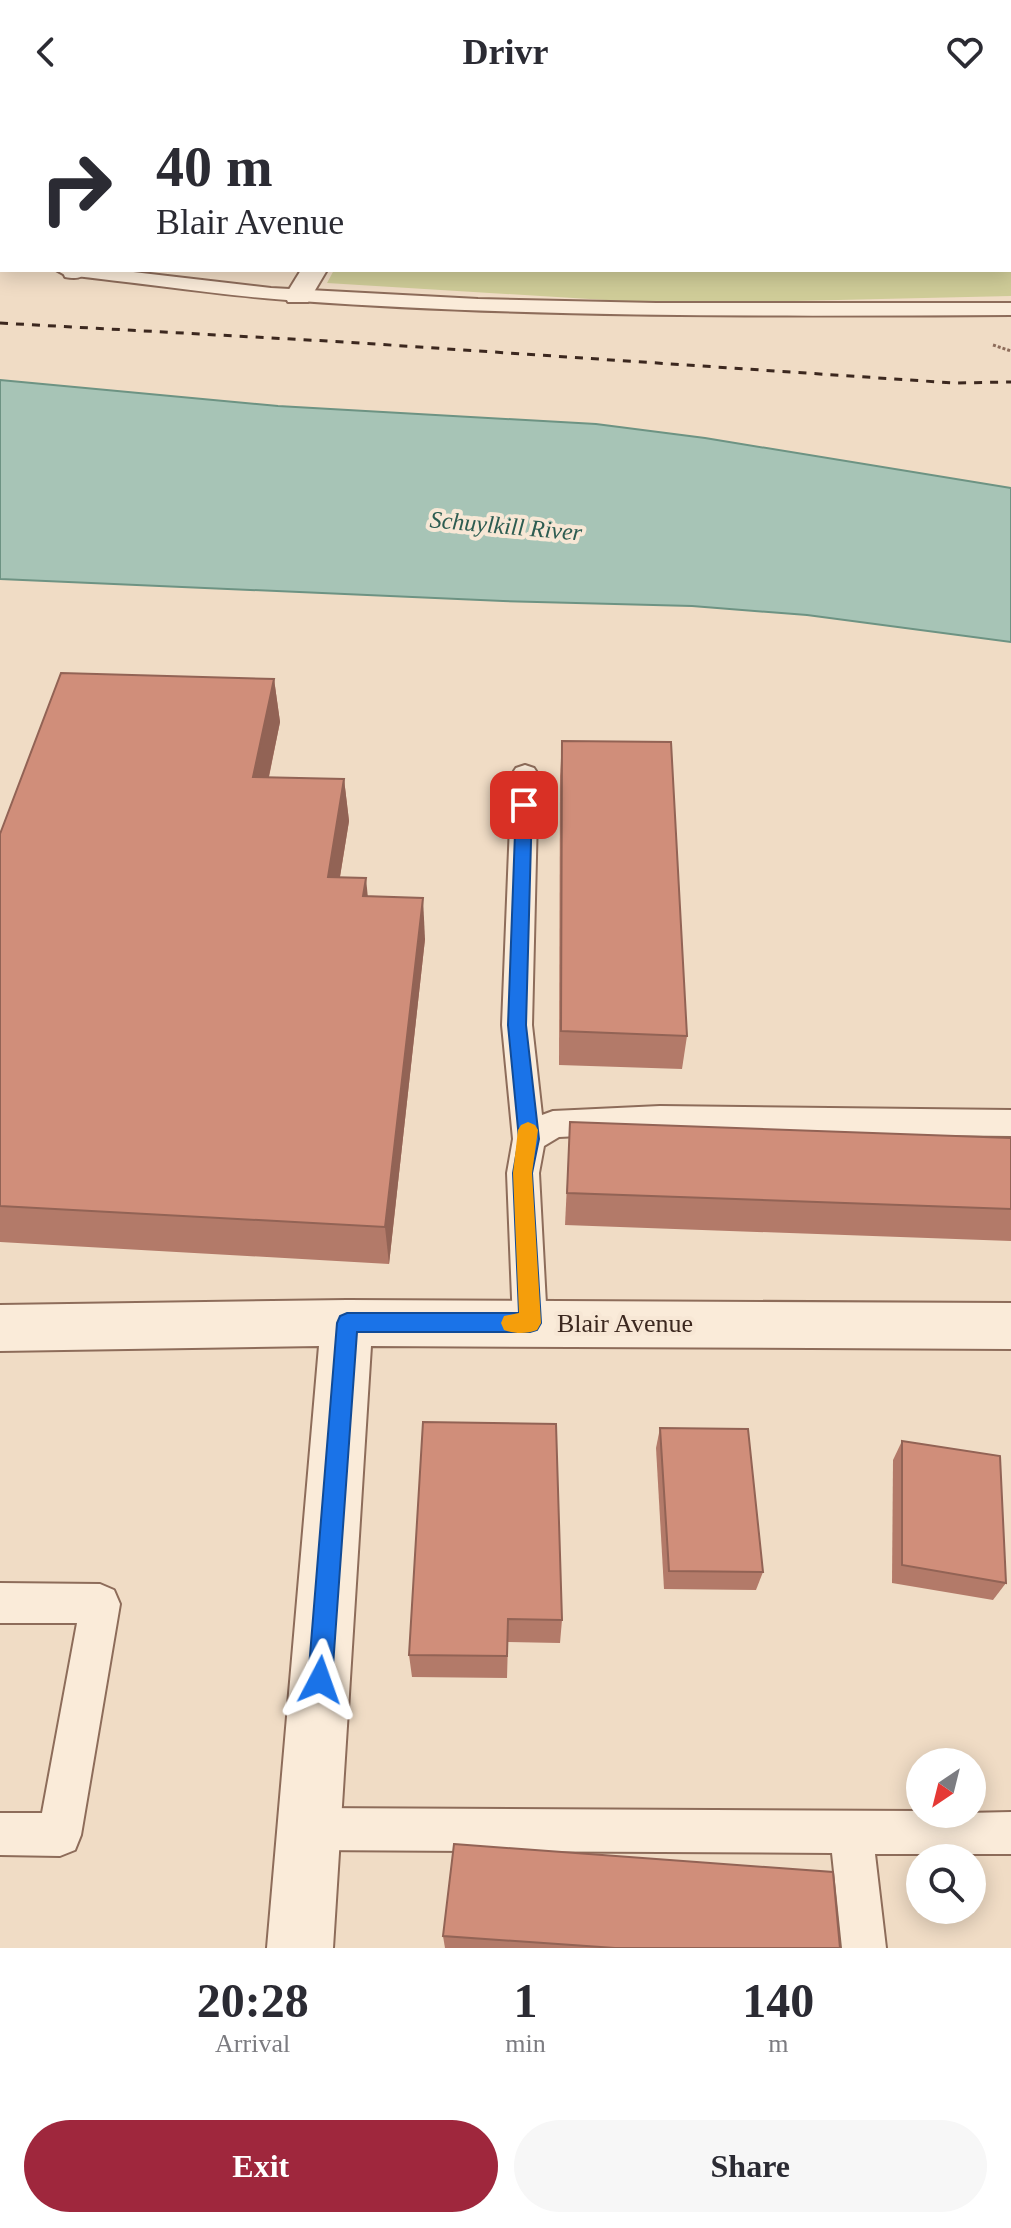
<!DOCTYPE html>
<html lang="en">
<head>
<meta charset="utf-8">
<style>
	body { margin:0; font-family:Georgia,serif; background:#f7f7f7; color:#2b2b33; height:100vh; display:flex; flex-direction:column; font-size:30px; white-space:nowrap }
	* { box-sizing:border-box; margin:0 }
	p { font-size:26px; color:#7c7c81 }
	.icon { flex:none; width:44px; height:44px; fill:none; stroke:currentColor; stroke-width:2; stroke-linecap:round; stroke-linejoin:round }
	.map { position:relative; height:1844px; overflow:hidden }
	.details { display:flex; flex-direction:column; background:#fff; flex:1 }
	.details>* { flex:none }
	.guide { position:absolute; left:0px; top:0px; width:1012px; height:168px; box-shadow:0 4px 20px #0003; background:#fff; color:#2b2b33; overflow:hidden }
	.needle { width:52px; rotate:215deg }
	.fabs { position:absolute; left:906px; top:1644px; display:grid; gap:16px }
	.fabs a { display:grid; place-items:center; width:80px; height:80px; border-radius:50%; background:#fff; box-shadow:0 4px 20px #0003; font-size:40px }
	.pin { position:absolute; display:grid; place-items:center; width:68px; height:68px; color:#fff; margin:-34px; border-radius:16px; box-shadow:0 4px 12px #0006 }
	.me { position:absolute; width:88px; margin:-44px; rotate:4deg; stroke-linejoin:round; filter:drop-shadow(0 0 6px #0008) }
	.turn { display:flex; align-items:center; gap:28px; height:168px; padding:0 24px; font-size:36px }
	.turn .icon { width:104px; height:104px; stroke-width:2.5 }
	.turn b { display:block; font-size:56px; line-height:68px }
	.eta { display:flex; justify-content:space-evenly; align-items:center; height:136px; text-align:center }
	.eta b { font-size:48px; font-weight:600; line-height:56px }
	.cta { display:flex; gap:16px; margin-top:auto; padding:16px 24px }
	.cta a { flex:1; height:92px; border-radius:48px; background:#9f273d; color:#fff; font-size:32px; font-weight:600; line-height:92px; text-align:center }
	.cta a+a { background:#f7f7f7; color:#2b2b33 }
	header { display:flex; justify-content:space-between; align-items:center; height:104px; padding:0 24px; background:#fff; font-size:36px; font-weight:600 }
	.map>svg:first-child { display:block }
	.green { fill:#cfcc98 }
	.water { fill:#a7c4b6; stroke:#6d9383; stroke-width:2 }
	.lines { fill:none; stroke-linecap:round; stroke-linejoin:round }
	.service-casing { stroke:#8d6c5a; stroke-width:4 }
	.minor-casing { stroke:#8d6c5a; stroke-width:4 }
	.path { stroke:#8d6c5a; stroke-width:3; stroke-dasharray:3 2; stroke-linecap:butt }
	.service { fill:#faebd9; fill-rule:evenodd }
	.minor { fill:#faebd9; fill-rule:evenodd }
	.rail { stroke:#3c281f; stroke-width:3; stroke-dasharray:8 8; stroke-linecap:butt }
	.wall { fill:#b37a69 }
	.shaded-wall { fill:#926355 }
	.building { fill:#d08e7a; stroke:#926355; stroke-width:2 }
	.route { fill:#1a73e8; stroke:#114b97; stroke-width:2 }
	.slow { fill:#f59e0b }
	.labels { text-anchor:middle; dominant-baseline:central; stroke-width:8; stroke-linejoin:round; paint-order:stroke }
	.far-water-label { font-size:24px; font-style:italic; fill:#2d5c51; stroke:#f7e7d5 }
	.street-label { font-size:26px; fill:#3c281f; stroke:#f7e7d5 }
</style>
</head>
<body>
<header><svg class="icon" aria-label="back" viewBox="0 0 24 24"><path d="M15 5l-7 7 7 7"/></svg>Drivr<svg class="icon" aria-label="heart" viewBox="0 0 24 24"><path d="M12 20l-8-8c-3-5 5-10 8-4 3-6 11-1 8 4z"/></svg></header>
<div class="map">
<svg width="1011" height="1844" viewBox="0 0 1011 1844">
	<rect width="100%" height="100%" fill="#f0dcc5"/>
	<!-- green -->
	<polygon class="green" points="645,0 1011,0 1011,192 671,200 327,179 334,166 1010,166 1010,2"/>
	<!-- water -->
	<polygon class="water" points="0,276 278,302 596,320 705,334 1011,384 1011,538 807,511 692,502 503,497 0,475"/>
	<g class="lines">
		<!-- service casing -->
		<g class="service-casing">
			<g id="service">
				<rect x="0" y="155" width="2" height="10"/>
				<path d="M56 166H116L271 184 478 195 656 199H1011V211C774 212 537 214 300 197 222 192 144 179 65 171Z"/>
				<polygon points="525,661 534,664 538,670 532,921 542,1011 553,1007 660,1002 1011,1006 1011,1032 660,1028 559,1033 544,1042 539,1069 547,1219 542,1230 530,1235 518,1230 513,1219 507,1069 513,1035 502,921 512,670 516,664"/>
				<polygon points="0,1479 100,1480 114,1486 120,1500 81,1731 75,1746 60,1752 0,1751 0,1709 42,1709 77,1519 0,1519"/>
				<polygon points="308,1704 920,1707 920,1710 1011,1708 1011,1750 875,1750 886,1844 842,1844 832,1749 308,1746 293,1740 287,1725 293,1710"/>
			</g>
		</g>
		<!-- minor casing -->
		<g class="minor-casing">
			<g id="minor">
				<rect x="604" y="0" width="22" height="2"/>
				<polygon points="0,38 2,38 0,55"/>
				<path d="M62 166H88C82 175 75 175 65 173Z"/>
				<polygon points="301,166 327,166 308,198 288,198 285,192"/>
				<polygon points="347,1196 1011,1199 1011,1245 371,1242 333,1844 267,1844 319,1242 0,1247 0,1201"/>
			</g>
		</g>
		<!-- path -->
		<polyline class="path" points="993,241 1011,247"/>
		<!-- service -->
		<use href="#service" class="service"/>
		<!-- minor -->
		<use href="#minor" class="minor"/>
		<!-- rail -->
		<polyline class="rail" points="0,219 345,238 954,279 1011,278"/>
	</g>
	<!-- wall -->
	<g class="wall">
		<polygon points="274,575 280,618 269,673 344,675 349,717 340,773 368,792 425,835 389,1160 0,1138 0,730"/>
		<polygon points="562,637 687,932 682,965 559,961 560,672"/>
		<polygon points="570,1018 1011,1034 1011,1137 565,1121"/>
		<polygon points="423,1318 562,1516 560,1539 508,1538 507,1574 412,1573 409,1551"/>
		<polygon points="660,1324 763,1468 756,1486 664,1485 656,1344"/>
		<polygon points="902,1337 1006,1479 993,1496 892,1479 893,1356"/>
		<polygon points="443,1832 840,1844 445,1844"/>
	</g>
	<!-- shaded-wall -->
	<g class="shaded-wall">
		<polygon points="274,575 280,618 260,715 253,673"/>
		<polygon points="344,675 349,717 333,815 328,773"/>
		<polygon points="366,774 370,815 363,792"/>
		<polygon points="423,794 425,835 389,1160 385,1123"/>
	</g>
	<!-- building -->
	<g class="building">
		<polygon points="61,569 274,575 253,673 344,675 328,773 366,774 363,792 423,794 385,1123 0,1102 0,730"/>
		<polygon points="562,637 671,638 687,932 561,927"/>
		<polygon points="570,1018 1011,1034 1011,1105 567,1089"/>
		<polygon points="423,1318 556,1320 562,1516 508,1515 507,1552 409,1551"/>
		<polygon points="660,1324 748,1325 763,1468 669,1467"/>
		<polygon points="902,1337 1000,1352 1006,1479 902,1461"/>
		<polygon points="454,1740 833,1768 840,1844 615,1844 443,1832"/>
	</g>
	<!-- route -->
	<polygon class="route" points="524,696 532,701 526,921 539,1035 532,1069 541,1219 537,1226 530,1228 357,1228 332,1576 328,1585 320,1588 311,1585 308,1576 337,1219 340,1212 347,1209 519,1209 513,1069 519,1035 508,921 516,701"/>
	<!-- slow -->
	<path class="slow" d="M528 1018 535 1021 538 1026 532 1069 541 1219 537 1226C527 1230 515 1230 504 1226L501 1219 504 1212 519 1209 513 1069 518 1026 521 1021Z"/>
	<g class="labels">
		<!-- far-water labels -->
		<g class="far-water-label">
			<text transform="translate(506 422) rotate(5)">Schuylkill River</text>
		</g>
		<!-- street labels -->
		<g class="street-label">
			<text x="625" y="1219">Blair Avenue</text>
		</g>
	</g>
</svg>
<div class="fabs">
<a><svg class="needle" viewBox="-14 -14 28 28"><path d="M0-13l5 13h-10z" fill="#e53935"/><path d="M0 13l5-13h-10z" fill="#7c7c81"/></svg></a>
<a><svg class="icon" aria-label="search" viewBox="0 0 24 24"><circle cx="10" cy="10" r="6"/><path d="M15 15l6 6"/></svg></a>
</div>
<div class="pin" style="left:524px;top:701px;background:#d93025"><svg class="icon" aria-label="arrive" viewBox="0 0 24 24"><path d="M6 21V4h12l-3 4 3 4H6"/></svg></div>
<svg class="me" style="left:320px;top:1576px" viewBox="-20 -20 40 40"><path d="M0-17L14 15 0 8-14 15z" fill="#1a73e8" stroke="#fff" stroke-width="4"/></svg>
<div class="guide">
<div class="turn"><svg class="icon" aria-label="right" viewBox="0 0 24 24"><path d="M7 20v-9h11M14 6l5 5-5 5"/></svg><div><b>40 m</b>Blair Avenue</div></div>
</div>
</div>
<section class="details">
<div class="eta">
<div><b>20:28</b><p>Arrival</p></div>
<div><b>1</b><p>min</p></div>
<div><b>140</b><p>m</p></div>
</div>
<div class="cta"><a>Exit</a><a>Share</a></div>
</section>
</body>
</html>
